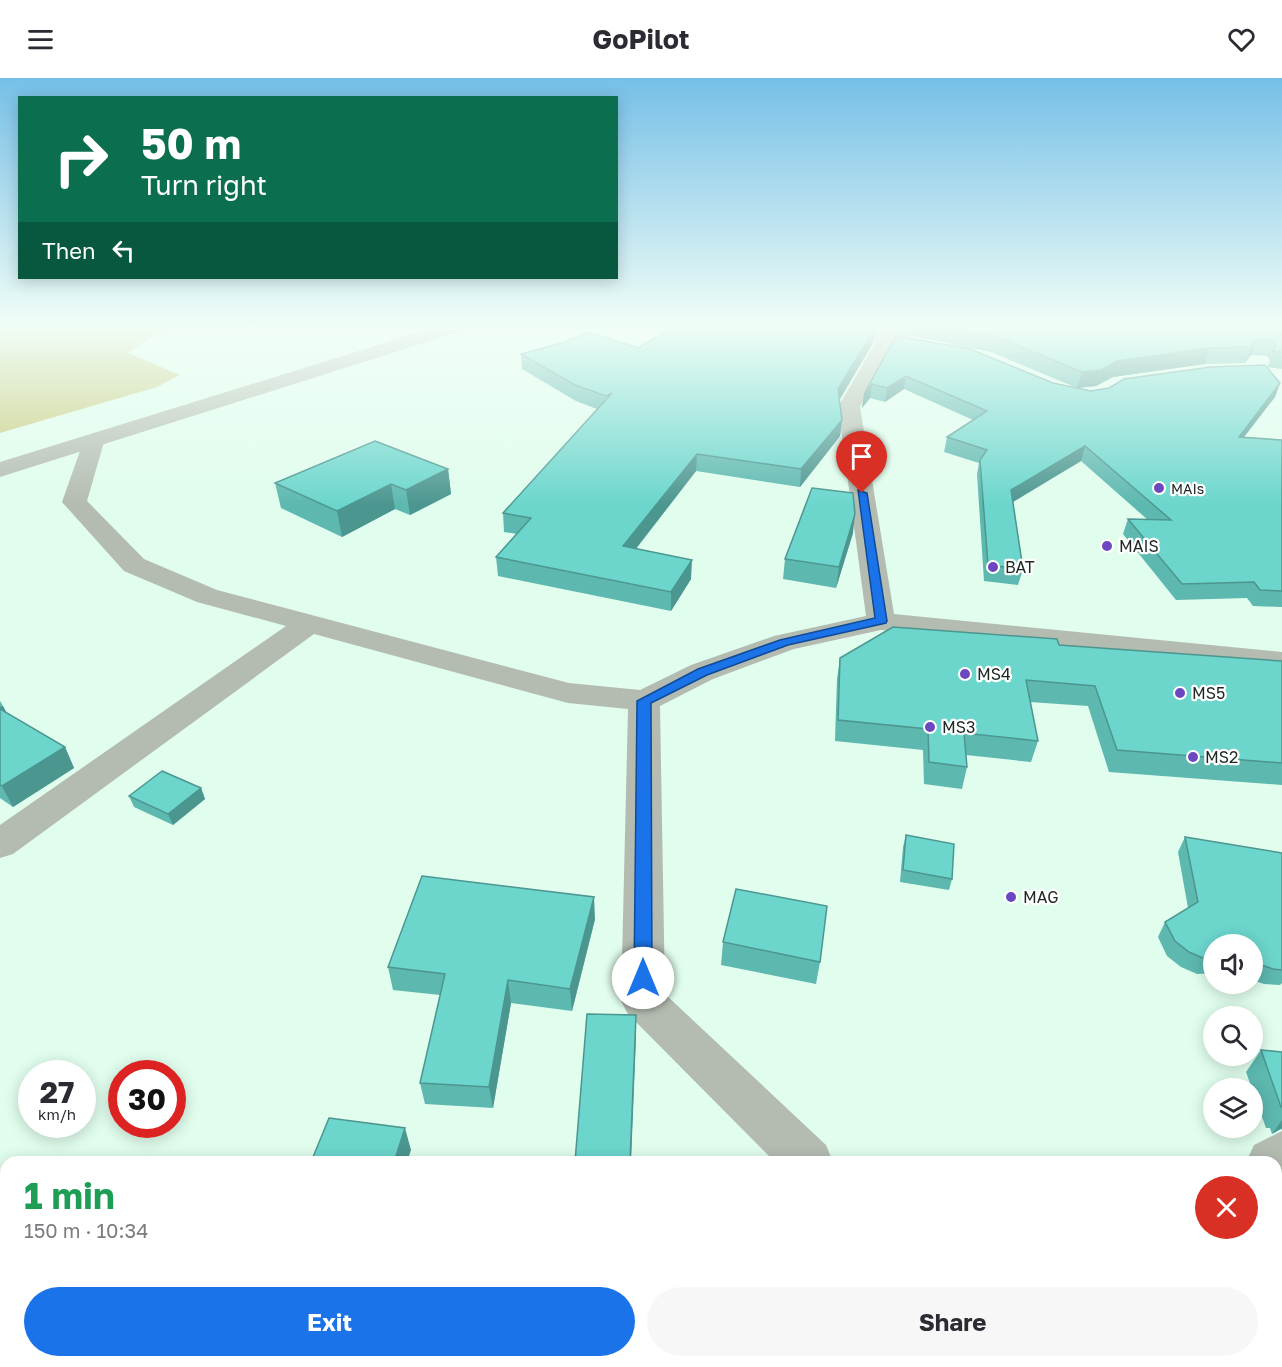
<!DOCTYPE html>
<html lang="en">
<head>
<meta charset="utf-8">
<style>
	body { margin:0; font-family:"Golos Text",sans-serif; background:#f7f7f7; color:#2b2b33; height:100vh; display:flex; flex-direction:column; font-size:22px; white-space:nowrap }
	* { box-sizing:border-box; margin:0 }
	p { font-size:20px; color:#7c7c81 }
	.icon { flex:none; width:33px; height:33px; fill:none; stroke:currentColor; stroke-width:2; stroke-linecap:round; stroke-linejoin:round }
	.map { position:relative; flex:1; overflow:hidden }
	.drawer { position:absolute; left:0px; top:1078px; width:1282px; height:212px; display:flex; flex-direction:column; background:#fff; border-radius:18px 18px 0 0; box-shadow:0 3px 15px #0003 }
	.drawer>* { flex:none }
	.top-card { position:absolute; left:18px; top:18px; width:600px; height:183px; border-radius:0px; box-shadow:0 3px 15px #0003; background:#0b6e4f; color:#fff; overflow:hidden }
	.tools { position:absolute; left:1203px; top:856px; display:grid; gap:12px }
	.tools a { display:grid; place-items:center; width:60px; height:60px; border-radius:50%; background:#fff; box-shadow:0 3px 15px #0003; font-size:30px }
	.speed { position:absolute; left:18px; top:982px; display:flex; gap:12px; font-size:30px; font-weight:700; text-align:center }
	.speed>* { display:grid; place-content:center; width:78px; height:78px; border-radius:50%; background:#fff; box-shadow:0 3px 15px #0003; line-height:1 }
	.speed small { font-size:15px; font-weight:400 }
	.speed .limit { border:9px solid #d22; background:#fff; color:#111 }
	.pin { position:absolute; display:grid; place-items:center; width:51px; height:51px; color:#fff; margin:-62px -26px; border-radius:50% 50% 50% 0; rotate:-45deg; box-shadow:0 0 6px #0007 }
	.pin .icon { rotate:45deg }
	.me { position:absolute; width:66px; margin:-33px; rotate:0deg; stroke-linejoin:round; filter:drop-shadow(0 0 4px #0008) }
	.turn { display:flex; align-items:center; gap:21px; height:126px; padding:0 24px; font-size:27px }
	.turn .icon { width:78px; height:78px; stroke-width:2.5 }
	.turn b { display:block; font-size:42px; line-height:51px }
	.then { display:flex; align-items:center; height:57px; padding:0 24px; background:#0003; gap:12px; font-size:22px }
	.round { display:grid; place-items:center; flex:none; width:63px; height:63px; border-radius:32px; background:#f7f7f7 }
	.head { display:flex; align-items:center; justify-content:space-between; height:102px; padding:0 24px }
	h1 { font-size:36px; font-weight:700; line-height:45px; color:#1e9e55 }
	.button { display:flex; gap:12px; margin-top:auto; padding:12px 24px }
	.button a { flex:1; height:69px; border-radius:36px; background:#1a73e8; color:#fff; font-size:24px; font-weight:700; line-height:69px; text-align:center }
	.button a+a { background:#f7f7f7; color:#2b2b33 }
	header { display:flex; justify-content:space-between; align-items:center; height:78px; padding:0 24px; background:#fff; font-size:27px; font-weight:700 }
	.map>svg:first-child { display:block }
	.forest { fill:#c8ca7d }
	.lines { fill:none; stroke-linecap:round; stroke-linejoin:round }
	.minor { fill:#b4bcb1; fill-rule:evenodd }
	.tertiary { fill:#b4bcb1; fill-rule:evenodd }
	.wall { fill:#5db8b0 }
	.shaded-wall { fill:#4c9690 }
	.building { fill:#6cd6cd; stroke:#4c9690; stroke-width:1.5 }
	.route { fill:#1a73e8; stroke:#114b97; stroke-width:1.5 }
	.poi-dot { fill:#6b47c0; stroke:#fff; stroke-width:2 }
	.labels { text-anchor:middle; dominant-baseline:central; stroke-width:4.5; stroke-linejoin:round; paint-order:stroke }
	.far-poi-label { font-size:14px; fill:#1d2822; stroke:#fff; text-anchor:start }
	.poi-label { font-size:16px; fill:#1d2822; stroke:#fff; text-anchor:start }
</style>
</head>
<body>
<header><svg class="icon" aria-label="menu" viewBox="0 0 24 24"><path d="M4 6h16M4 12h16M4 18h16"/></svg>GoPilot<svg class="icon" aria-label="heart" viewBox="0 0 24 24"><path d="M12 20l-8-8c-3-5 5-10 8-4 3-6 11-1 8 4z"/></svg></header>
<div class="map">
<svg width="1282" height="1289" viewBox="0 0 1282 1289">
	<rect width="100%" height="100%" fill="#e0fded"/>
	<!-- forest -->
	<polygon class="forest" points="0,246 209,246 154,257 128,275 180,297 157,309 0,355"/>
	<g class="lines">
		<!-- minor -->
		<g class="minor">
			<path d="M827 246H852L946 267 949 271 946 275 939 277 893 267 860 329 894 536 1282 574V592L881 552 794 571 713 601 660 628 665 916 826 1067 833 1084H775L628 936 621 923 628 631 568 625 314 556 13 776 0 780V747L286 548 197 524 124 493 62 424 85 359 93 357 101 359 104 364 87 423 144 481 217 512 569 605 640 612 691 587 774 558 866 538 838 329 876 264C861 260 838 259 827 246Z"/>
			<polygon points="1282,1053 1282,1103 1276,1106 1276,1084 1246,1084 1254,1067"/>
		</g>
		<!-- tertiary -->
		<polygon class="tertiary" points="446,246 474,246 471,250 0,399 0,384"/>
	</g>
	<!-- wall -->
	<g class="wall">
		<polygon points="865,246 1282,246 1282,291 1267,289 1270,283 1267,278 1251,277 1245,285 1205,286 1113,299 1096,308 1077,310 991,274 891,254"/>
		<polygon points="896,258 1053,305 1091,313 1280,305 1275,319 1244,359 1282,362 1282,529 1253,528 1247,520 1176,522 1123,456 1128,441 1148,442 1081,383 1013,423 1023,491 1018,507 984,503 977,396 979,385 944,374 947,359 973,342 904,311 885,324 870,320 862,330 864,316"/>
		<polygon points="873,265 839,322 842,342 840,358 800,409 696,393 636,471 691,501 671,533 498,498 496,479 517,456 504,454 503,435 597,331 576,323 522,291 521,276 638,270"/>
		<polygon points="448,391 451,416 410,437 395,431 342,459 281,430 275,405"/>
		<polygon points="853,455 836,510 783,501 785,481"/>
		<polygon points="1059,567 1282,583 1282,707 1109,694 1088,628 1030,624 1038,663 1031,684 966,677 967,689 962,711 924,706 923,672 835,663 837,601 840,580"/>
		<polygon points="0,623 7,635 65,669 74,690 13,729 0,720"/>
		<polygon points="201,710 205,721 173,747 134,729 129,718"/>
		<polygon points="906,757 952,801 949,812 900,804 903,769"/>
		<polygon points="1185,759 1282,775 1282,905 1280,907 1264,906 1252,902 1252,867 1214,867 1214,895 1197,896 1181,889 1167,878 1158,859 1165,844 1188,830 1178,774"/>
		<polygon points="595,841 572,933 511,925 493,1030 425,1026 420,1005 440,917 393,912 388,889"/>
		<polygon points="723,864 820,884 816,906 721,887"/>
		<polygon points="1261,972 1282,974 1282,1052 1281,1051 1272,1056 1270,1050 1266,1050 1246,994"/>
		<polygon points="971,1284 994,1284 992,1286"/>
	</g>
	<!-- shaded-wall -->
	<g class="shaded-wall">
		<polygon points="875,250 873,265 836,328 838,311"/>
		<polygon points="1257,261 1251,277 1245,285 1251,269"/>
		<polygon points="1210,270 1205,286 1113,299 1096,308 1077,310 1082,294 1117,283"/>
		<polygon points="906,298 904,311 885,324 887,310"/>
		<polygon points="1280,305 1275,319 1233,373 1239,359"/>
		<polygon points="872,306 870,320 862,330 864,316"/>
		<polygon points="842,342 840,358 800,409 801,391"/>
		<polygon points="1085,368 1081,383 1008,427 1011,412"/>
		<polygon points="697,376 696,393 623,487 623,468"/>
		<polygon points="448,391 451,416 410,437 406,412"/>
		<polygon points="391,406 395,431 342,459 337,433"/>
		<polygon points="855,436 853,455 836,510 839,489"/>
		<polygon points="692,482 691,501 671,533 671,514"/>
		<polygon points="3,628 13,648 0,633 0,629"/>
		<polygon points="65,669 74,690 13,729 2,708"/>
		<polygon points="201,710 205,721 173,747 168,736"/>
		<polygon points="594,819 595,841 572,933 570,911"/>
		<polygon points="508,902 511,925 493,1030 489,1009"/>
		<polygon points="636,937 636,959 631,1084 630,1084"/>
		<polygon points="1282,1042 1282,1050 1272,1056"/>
		<polygon points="405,1050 411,1072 407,1084 394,1084"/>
		<polygon points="187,1284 206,1284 205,1289 185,1289"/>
		<polygon points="441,1284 473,1284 462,1289 443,1289"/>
	</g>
	<!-- building -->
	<g class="building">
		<polygon points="678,246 861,246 875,250 838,311 842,342 801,391 697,376 623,468 692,482 671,514 496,479 531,440 503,435 612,315 606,318 575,307 521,276 562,265 589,254 638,270"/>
		<polygon points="931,246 1282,246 1282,274 1273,274 1276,268 1273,262 1257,261 1251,269 1210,270 1117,283 1101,292 1082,294 995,258"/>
		<polygon points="896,258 970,271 1053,305 1091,313 1109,310 1124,301 1210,289 1265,287 1280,305 1239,359 1282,362 1282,513 1260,512 1254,504 1182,506 1128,441 1171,442 1085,368 1011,412 1023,491 988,487 980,382 987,372 947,359 987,333 906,298 887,310 872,306 864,316"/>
		<polygon points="375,363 448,391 406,412 391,406 337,433 275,405"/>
		<polygon points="812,410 853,415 855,436 839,489 785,481"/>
		<polygon points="893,549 1057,561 1059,567 1282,583 1282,685 1117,672 1095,608 1026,602 1038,663 964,655 967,689 929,684 928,651 838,642 840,580"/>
		<polygon points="0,631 65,669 2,708 0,707"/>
		<polygon points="162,693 201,710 168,736 129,718"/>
		<polygon points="906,757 954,766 952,801 903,792"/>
		<polygon points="1185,759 1282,775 1282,892 1273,891 1256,885 1252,882 1252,867 1214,867 1214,881 1205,881 1189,874 1175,863 1165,844 1198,824"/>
		<polygon points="422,798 594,819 570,911 508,902 489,1009 420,1005 445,896 388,889"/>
		<polygon points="736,811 827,828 820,884 723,864"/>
		<polygon points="587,936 636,937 630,1084 575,1084"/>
		<polygon points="1261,972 1282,974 1282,1029 1281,1029"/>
		<polygon points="329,1040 405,1050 394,1084 311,1084"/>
		<polygon points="1022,1079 1056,1084 1023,1084"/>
		<polygon points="89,1284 187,1284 185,1289 87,1289"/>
	</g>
	<!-- sky -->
	<linearGradient id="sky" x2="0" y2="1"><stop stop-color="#75bfe7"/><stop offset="0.58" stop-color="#f1fef7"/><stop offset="1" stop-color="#f1fef7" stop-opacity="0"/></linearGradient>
	<rect width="1282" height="427" fill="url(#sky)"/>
	<!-- route -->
	<polygon class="route" points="858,412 867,415 887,543 886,545 788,567 707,597 651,625 652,900 649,905 643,907 637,905 634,900 637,623 698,591 780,562 875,540"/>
	<!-- markers -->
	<g class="poi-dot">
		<circle cx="1159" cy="410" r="6"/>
		<circle cx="1107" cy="468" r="6"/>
		<circle cx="993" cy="489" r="6"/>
		<circle cx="965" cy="596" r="6"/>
		<circle cx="1180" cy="615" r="6"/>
		<circle cx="930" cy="649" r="6"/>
		<circle cx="1193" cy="679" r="6"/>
		<circle cx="1011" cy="819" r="6"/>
	</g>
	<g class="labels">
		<!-- far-poi labels -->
		<g class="far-poi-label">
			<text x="1171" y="410">MAIs</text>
		</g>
		<!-- poi labels -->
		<g class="poi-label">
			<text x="1119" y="468">MAIS</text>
			<text x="1005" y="489">BAT</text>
			<text x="977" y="596">MS4</text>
			<text x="1192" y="615">MS5</text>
			<text x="942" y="649">MS3</text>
			<text x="1205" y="679">MS2</text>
			<text x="1023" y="819">MAG</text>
		</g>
	</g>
</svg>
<div class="tools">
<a><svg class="icon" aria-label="sound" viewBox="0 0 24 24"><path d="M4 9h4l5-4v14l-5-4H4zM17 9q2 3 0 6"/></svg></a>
<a><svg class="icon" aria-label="search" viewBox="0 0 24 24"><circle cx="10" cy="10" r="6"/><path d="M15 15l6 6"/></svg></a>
<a><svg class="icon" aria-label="layers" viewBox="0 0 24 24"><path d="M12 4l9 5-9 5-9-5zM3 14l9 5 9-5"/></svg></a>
</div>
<div class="speed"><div>27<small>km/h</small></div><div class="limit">30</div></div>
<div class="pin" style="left:862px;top:415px;background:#d93025"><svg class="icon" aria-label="arrive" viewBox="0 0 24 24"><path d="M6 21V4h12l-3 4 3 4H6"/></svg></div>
<svg class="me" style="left:643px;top:900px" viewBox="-20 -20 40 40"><circle r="19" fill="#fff"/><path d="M0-13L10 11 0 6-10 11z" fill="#1a73e8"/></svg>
<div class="top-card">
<div class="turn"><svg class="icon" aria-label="right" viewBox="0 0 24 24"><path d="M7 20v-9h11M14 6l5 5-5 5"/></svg><div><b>50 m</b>Turn right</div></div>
<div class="then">Then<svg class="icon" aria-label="left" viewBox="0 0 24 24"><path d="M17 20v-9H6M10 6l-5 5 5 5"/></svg></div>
</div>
<section class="drawer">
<div class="head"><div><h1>1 min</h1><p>150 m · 10:34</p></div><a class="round" style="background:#d93025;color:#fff"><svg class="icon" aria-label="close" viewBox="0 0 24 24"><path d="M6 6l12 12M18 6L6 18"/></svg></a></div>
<div class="button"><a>Exit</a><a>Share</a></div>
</section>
</div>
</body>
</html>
